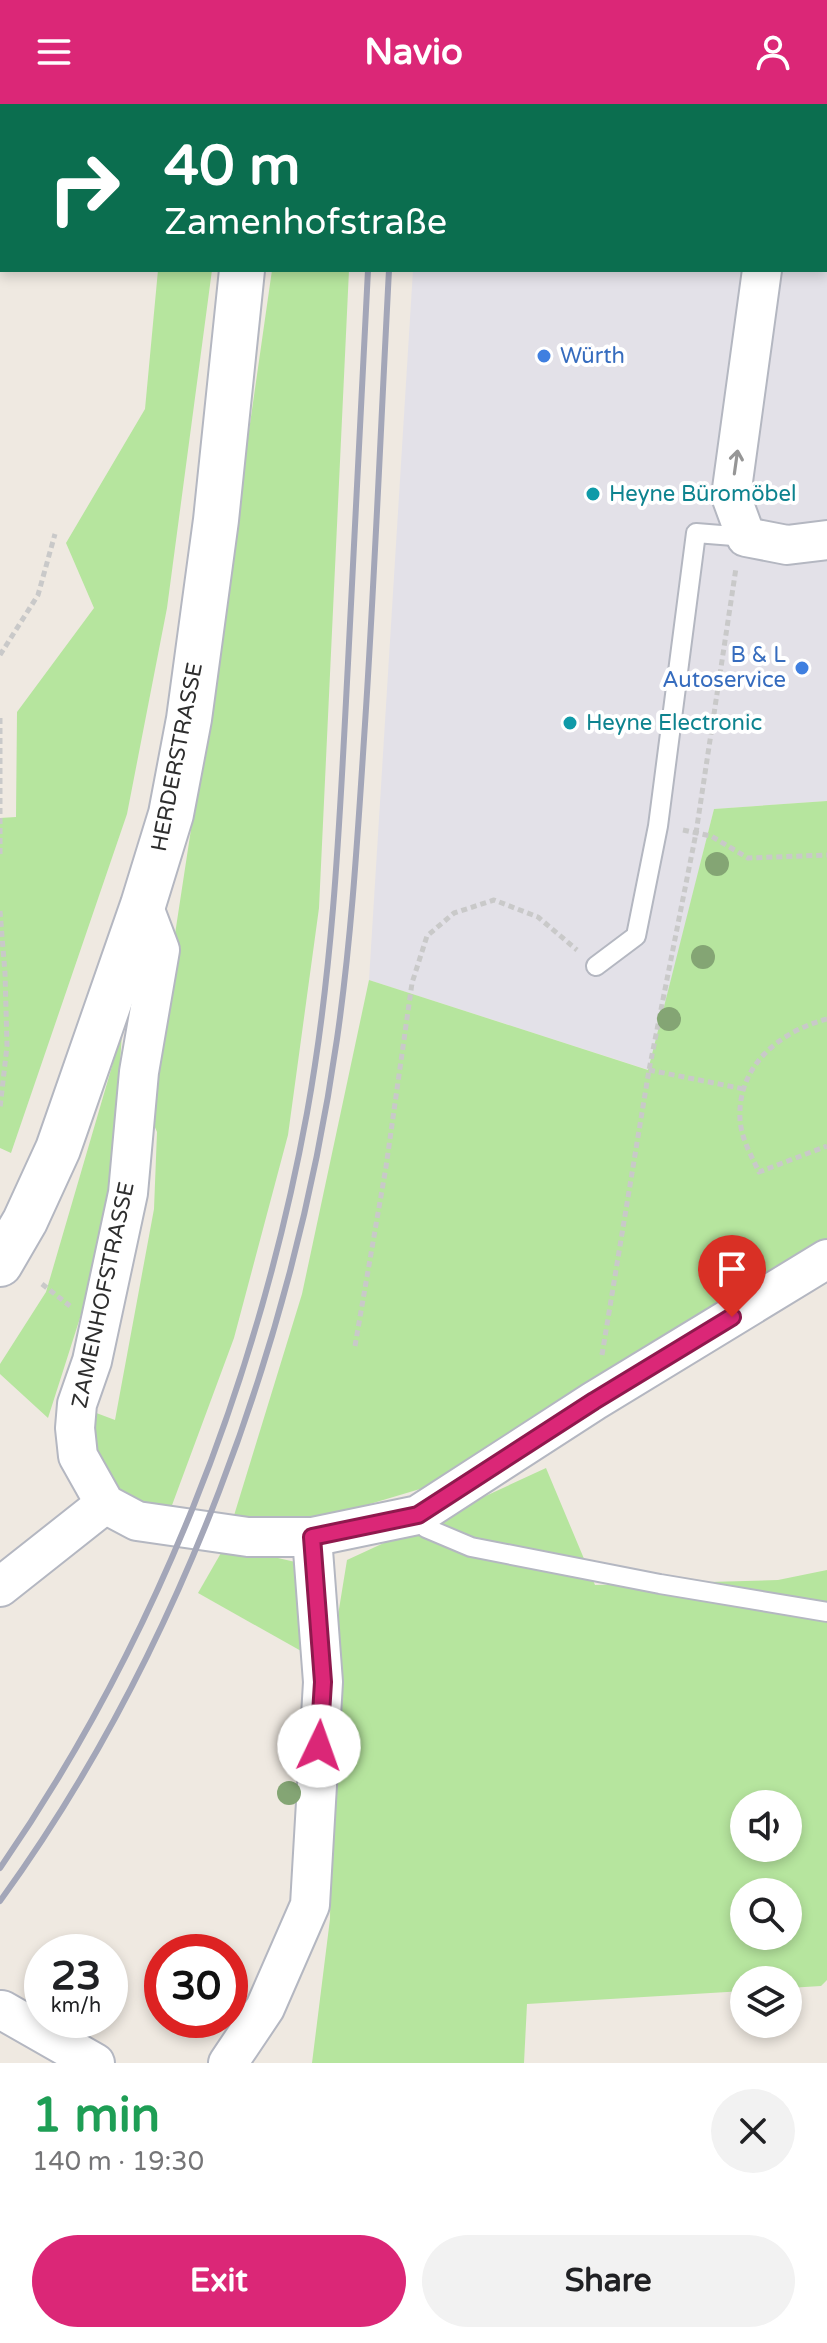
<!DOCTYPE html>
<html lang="en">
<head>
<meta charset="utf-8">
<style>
	body { margin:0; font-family:"Varela Round",sans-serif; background:#f2f2f2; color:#202124; height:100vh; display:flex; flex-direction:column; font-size:30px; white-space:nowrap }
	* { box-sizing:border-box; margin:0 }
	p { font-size:26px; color:#757577 }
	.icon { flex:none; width:44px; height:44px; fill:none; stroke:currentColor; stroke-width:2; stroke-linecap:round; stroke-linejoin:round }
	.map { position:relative; height:1959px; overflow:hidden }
	.panel { display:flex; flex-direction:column; background:#fff; flex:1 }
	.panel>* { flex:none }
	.guide { position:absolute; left:0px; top:0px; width:828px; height:168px; box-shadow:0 4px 12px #0003; background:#0b6e4f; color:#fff; overflow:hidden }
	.fabs { position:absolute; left:730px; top:1686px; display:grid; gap:16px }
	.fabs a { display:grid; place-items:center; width:72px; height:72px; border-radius:50%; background:#fff; box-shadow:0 4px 12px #0003; font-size:40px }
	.speed { position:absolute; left:24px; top:1830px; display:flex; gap:16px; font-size:40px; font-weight:700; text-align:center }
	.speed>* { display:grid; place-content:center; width:104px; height:104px; border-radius:50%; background:#fff; box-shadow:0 4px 12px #0003; line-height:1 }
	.speed small { font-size:20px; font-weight:400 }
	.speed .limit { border:12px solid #d22; background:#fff; color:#111 }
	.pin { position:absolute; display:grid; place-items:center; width:68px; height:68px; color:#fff; margin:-82px -34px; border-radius:50% 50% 50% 0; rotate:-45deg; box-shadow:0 0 8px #0007 }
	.pin .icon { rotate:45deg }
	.me { position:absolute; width:88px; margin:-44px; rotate:3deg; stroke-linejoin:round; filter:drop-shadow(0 0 6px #0008) }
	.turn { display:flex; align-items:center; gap:28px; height:168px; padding:0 32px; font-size:36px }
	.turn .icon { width:104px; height:104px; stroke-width:2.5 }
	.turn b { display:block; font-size:56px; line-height:68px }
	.round { display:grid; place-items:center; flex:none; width:84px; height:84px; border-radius:42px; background:#f2f2f2 }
	.overview { display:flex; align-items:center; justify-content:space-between; height:136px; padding:0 32px }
	h1 { font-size:48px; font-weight:700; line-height:60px; color:#1e9e55 }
	.action { display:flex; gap:16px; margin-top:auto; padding:16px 32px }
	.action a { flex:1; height:92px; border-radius:48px; background:#db2777; color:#fff; font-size:32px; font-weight:700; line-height:92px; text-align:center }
	.action a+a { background:#f2f2f2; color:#202124 }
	header { display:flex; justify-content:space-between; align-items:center; height:104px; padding:0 32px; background:#db2777; color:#fff; font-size:36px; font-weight:700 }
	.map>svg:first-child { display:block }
	.industrial { fill:#e3e1e8 }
	.green { fill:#b6e59e; fill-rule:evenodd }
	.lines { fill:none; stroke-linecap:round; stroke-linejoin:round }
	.service-casing { stroke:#b4b7c1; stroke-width:22 }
	.minor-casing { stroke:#b4b7c1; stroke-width:42 }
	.secondary-casing { stroke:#b4b7c1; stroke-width:48 }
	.path { stroke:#c9c9c9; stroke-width:5; stroke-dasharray:6 4; stroke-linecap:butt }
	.service { stroke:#fff; stroke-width:18 }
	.minor { stroke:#fff; stroke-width:38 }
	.secondary { stroke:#fff; stroke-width:44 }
	.rail { stroke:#a3a6b8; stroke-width:6 }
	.tree { fill:#84a574 }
	.oneway { stroke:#969696 }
	.route-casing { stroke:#8e194d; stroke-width:20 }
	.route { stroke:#db2777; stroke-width:14 }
	.shop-dot { fill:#3f7fe0; stroke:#fff; stroke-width:3 }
	.culture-dot { fill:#0f9aa8; stroke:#fff; stroke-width:3 }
	.labels { text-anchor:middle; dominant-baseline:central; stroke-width:8; stroke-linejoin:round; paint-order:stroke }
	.shop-label { font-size:22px; fill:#366cbe; stroke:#fff; text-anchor:start }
	.culture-label { font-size:22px; fill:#0d838f; stroke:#fff; text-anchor:start }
	.street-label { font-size:22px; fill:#2e2e2e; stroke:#fff }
</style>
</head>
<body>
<header><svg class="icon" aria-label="menu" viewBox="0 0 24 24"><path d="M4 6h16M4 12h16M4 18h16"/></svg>Navio<svg class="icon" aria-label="person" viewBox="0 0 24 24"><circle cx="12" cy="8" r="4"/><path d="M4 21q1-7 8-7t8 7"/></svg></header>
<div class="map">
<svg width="827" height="1959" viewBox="0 0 827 1959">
	<rect width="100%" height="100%" fill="#efe9e1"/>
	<!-- industrial -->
	<polygon class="industrial" points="423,0 827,0 827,697 714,705 649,966 369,876 413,166 826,166 826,2 423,2"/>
	<!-- green -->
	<g class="green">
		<polygon points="158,166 212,166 167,504 127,710 11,1049 0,1044 0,714 16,713 17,608 94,504 66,439 145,305"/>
		<polygon points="272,166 349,166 319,804 288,1031 234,1234 168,1412 115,1387 98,1358 91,1307 115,1316 154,1105 157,1028 148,1007 206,627"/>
		<polygon points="827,697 827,1138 430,1382 313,1417 232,1418 302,1190 369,876 648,966 714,705"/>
		<polygon points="122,928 112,1093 103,1142 48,1314 0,1270 0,1260 46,1188"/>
		<path d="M546 1364 595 1481 778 1476 827 1466V1876L821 1882 788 1884V1876H744V1887L527 1900 524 1959H312L330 1815 333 1542 347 1456ZM744 1700H788V1744H744ZM744 1788H788V1832H744Z"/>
		<polygon points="225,1442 304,1460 310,1552 198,1489"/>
	</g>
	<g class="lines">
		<!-- service casing -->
		<g class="service-casing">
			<g id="service">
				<polyline points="83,2 83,0"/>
				<polyline points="596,862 636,832 658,722 696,429 746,433"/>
				<polyline points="418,1411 426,1424 471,1443 660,1480 827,1508"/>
			</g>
		</g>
		<!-- minor casing -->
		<g class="minor-casing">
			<g id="minor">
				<polyline points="730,0 733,2"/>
				<polyline points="266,2 267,0"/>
				<polyline points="826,40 827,40"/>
				<polyline points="0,110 2,110"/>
				<polyline points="762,166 731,392 746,433 787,441 827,436"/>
				<polyline points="143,801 160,846 139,968 128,1089 92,1257 77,1300 75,1324 78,1352 105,1400 137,1417 248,1433 312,1433 418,1411 594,1297 827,1155"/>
				<polyline points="0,1483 105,1400"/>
				<polyline points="2,1906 95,1959"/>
				<polyline points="228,1959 265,1904 310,1801 323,1578 312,1433"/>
			</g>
		</g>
		<!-- secondary casing -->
		<g class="secondary-casing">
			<g id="secondary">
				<polyline points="230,0 231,2"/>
				<polyline points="0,1160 25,1117 58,1045 143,801 171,710 189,615 216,416 242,166"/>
			</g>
		</g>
		<!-- path -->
		<g class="path">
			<polyline points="0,551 38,491 55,430"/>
			<polyline points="0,614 0,753"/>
			<polyline points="683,726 711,732 748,754 827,751"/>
			<polyline points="0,807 5,869 7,942 0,1004"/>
			<path d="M827 915C781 927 737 961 740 1015 741 1034 751 1051 759 1068L827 1042"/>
			<polyline points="649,966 744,985"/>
			<polyline points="42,1180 70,1202"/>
			<polyline points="355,1242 386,1063 412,879 427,832 454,809 494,796 538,813 577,846"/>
			<polyline points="602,1251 649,966 696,729 736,464"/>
		</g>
		<!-- service -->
		<use href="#service" class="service"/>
		<!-- minor -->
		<use href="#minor" class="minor"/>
		<!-- secondary -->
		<use href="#secondary" class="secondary"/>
		<!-- rail -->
		<g class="rail">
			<polyline points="377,2 378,0"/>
			<polyline points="401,2 401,0"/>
			<path d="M0 1764C155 1540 258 1276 307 1009 334 860 340 709 348 559 354 428 361 297 368 166"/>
			<path d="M0 1797C179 1551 294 1235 337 935 352 831 358 725 365 620 375 468 381 317 389 166"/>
		</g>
	</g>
	<!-- trees -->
	<g class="tree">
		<circle cx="717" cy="760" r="12"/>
		<circle cx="703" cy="853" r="12"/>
		<circle cx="669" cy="915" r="12"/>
		<circle cx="289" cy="1689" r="12"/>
	</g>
	<!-- one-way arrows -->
	<defs><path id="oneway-shaft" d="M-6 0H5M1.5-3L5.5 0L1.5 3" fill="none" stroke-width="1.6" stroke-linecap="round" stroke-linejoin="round" transform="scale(2)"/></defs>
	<use class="oneway" href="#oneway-shaft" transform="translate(736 358) rotate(-82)"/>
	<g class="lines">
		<!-- route casing -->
		<g class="route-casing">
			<polyline id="route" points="319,1642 323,1578 312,1433 418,1411 594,1297 732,1213"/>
		</g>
		<!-- route -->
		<use href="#route" class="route"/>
	</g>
	<!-- markers -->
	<g class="shop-dot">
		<circle cx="544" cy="252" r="8"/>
		<circle cx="802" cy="564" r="8"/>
	</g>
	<g class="culture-dot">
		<circle cx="593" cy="390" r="8"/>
		<circle cx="570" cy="619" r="8"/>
	</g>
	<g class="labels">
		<!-- shop labels -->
		<g class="shop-label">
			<text x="560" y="252">Würth</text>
			<text x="786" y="551" text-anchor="end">B &amp; L<tspan x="786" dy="25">Autoservice</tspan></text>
		</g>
		<!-- culture labels -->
		<g class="culture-label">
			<text x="609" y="390">Heyne Büromöbel</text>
			<text x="586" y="619">Heyne Electronic</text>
		</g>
		<!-- street labels -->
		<g class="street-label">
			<text transform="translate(177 653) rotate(-79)">HERDERSTRASSE</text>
			<text transform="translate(103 1191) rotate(-78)">ZAMENHOFSTRASSE</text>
		</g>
	</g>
</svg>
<div class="fabs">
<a><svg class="icon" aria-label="sound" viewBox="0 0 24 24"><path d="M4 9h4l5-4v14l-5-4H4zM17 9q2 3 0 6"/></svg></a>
<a><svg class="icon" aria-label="search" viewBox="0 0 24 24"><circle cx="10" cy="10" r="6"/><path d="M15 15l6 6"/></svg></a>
<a><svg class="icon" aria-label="layers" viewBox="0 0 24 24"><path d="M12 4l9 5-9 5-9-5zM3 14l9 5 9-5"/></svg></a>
</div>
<div class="speed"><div>23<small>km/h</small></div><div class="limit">30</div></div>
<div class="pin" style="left:732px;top:1213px;background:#d93025"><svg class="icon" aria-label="arrive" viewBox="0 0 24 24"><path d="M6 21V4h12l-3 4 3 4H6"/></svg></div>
<svg class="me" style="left:319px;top:1642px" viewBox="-20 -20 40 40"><circle r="19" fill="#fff"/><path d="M0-13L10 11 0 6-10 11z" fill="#db2777"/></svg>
<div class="guide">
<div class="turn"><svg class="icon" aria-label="right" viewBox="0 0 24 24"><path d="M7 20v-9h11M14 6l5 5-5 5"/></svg><div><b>40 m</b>Zamenhofstraße</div></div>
</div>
</div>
<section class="panel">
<div class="overview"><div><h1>1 min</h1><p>140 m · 19:30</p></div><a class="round"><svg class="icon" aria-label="close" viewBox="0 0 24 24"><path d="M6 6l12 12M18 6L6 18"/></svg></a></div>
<div class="action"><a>Exit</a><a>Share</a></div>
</section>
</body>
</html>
